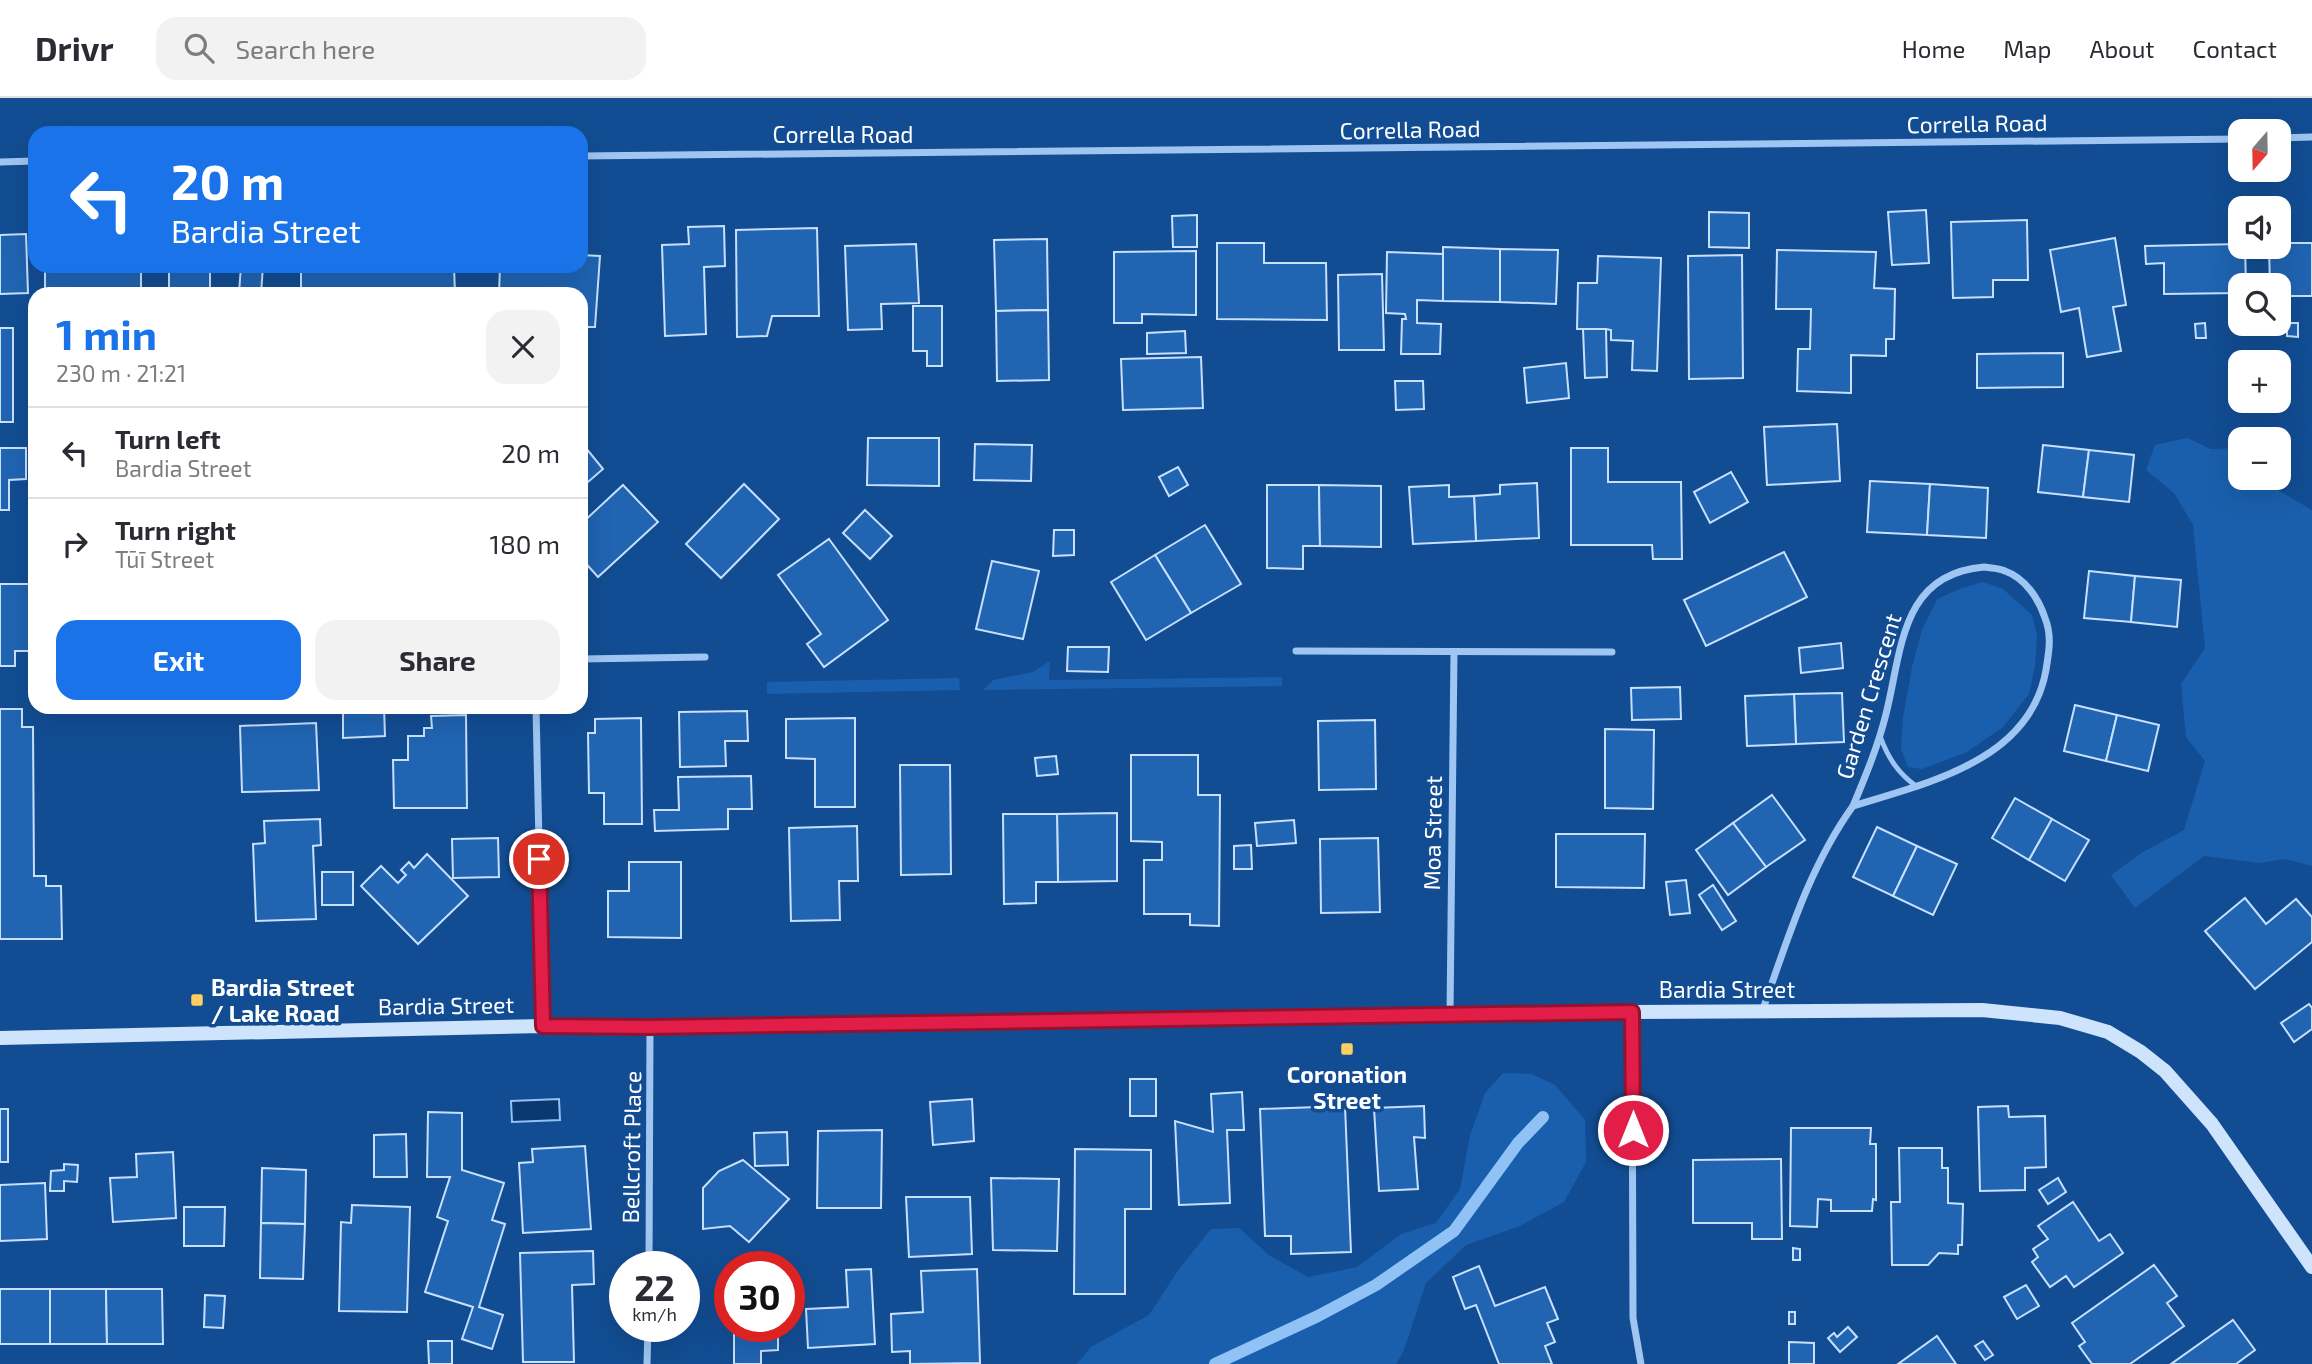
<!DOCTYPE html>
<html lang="en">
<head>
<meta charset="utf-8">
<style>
	body { margin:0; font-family:"Exo 2",sans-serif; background:#f2f2f3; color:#2b2b33; height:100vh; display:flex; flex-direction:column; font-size:26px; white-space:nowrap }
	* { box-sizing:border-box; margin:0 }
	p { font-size:23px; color:#7c7c81 }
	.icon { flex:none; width:38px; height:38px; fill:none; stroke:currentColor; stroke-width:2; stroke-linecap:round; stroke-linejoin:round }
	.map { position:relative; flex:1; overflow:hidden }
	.details { position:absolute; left:28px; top:189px; width:560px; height:427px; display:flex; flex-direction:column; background:#fff; border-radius:21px; box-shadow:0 7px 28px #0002 }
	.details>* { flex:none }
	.hud { position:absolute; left:28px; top:28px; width:560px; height:147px; border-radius:21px; box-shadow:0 7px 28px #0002; background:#1a73e8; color:#fff; overflow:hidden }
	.needle { width:46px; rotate:200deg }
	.tools { position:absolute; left:2228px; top:21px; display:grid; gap:14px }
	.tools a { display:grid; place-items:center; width:63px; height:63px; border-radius:14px; background:#fff; box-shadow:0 7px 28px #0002; font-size:35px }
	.speed { position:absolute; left:609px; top:1153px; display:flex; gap:14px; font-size:35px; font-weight:700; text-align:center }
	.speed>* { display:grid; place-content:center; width:91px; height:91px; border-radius:50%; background:#fff; box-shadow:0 7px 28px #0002; line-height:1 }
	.speed small { font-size:18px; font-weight:400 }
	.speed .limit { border:10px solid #d22; background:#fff; color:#111 }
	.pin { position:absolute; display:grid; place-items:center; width:60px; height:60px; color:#fff; margin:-30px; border:4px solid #fff; border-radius:50%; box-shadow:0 2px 7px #0007 }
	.me { position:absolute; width:77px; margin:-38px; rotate:0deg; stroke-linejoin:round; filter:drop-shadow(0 0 5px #0008) }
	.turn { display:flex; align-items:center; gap:24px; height:147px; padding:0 28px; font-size:32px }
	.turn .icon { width:91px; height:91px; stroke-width:2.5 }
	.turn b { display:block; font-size:49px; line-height:60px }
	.round { display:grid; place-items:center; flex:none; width:74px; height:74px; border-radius:21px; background:#f2f2f3 }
	.head { display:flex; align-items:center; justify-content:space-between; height:119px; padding:0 28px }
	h1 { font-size:42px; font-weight:700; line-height:52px; color:#1a73e8 }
	.primary-button { display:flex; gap:14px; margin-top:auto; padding:14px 28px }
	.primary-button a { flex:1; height:80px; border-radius:21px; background:#1a73e8; color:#fff; font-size:28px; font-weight:700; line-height:80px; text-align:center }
	.primary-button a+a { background:#f2f2f3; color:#2b2b33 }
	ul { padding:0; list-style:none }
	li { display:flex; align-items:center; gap:21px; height:91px; padding:0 28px; border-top:2px solid #e1e1e2 }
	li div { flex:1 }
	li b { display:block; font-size:26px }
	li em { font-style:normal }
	header { display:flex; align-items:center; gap:42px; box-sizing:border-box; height:98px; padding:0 35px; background:#fff; border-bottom:2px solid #e1e1e2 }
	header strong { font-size:33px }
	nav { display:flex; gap:38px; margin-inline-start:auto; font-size:24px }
	.search { width:490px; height:63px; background:#f2f2f3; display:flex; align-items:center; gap:18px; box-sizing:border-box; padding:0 24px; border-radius:21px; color:#7c7c81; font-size:26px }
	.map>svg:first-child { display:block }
	.green { fill:#1a5fad }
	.water { fill:#0b386f; stroke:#91c2f6; stroke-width:2 }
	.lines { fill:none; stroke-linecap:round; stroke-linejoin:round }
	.stream { stroke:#91c2f6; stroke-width:12 }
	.building { fill:#2064b2; stroke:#c7e0fd; stroke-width:2 }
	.lane { stroke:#9fc6f2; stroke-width:5 }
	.street { stroke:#9fc6f2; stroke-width:7 }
	.secondary { stroke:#cee3fc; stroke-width:14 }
	.route-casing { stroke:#92132f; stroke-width:18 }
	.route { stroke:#e11d48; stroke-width:12 }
	.poi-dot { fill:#ffce61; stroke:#124d93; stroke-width:2.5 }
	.labels { text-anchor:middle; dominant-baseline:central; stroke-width:7; stroke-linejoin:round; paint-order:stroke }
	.street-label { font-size:23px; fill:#fff; stroke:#124d93 }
	.poi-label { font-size:23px; font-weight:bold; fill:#fff; stroke:#124d93; text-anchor:start }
</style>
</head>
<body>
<header>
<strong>Drivr</strong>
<div class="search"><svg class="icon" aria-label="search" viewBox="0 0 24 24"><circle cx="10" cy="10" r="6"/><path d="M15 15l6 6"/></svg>Search here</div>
<nav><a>Home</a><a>Map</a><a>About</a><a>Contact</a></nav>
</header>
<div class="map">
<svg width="2312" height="1266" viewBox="0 0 2312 1266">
	<rect width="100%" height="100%" fill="#124d93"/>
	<!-- green -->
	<g class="green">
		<polygon points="2187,340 2211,351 2240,350 2240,380 2257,380 2312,412 2312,768 2285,761 2259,765 2204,758 2135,810 2111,777 2143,754 2184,732 2205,663 2186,639 2181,586 2205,550 2193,427 2174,395 2146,372 2155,347"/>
		<polygon points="1983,484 2003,491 2032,517 2037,538 2035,568 2029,596 2003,629 1967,654 1922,671 1908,669 1901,651 1903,620 1912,569 1922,532 1937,501 1962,490"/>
		<polygon points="1050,563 1049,582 1282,579 1282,588 983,592 993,582 1033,574"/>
		<polygon points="959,580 960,592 767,596 767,584"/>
		<polygon points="1503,975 1532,976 1555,987 1585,1022 1586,1064 1564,1104 1520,1128 1466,1147 1426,1185 1404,1252 1396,1266 1077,1266 1091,1249 1149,1217 1179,1171 1211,1131 1239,1130 1270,1158 1308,1179 1357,1169 1401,1136 1436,1125 1460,1091 1470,1037 1485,995"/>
	</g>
	<!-- water -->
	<polygon class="water" points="559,1001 560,1022 512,1024 511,1003"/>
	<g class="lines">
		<!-- stream -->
		<polyline class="stream" points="1215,1266 1318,1218 1376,1187 1454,1133 1518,1045 1543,1019"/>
	</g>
	<!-- building -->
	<g class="building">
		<polygon points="1926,112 1929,165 1892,167 1888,114"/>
		<polygon points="1709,114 1749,115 1749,150 1709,149"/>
		<polygon points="1197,117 1197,149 1173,149 1172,118"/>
		<polygon points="2027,122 2028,182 1993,182 1993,199 1953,200 1951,124"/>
		<polygon points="724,128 725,168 704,169 706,236 665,238 662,147 689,146 688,129"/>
		<polygon points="817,130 819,218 772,218 767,238 737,239 736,132"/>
		<polygon points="26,136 28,195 0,196 0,137"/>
		<polygon points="2115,140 2126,207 2113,209 2121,253 2087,259 2079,210 2061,214 2050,152"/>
		<polygon points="1047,141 1048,212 996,213 994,142"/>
		<polygon points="1217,145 1264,145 1264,165 1326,165 1327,222 1217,221"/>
		<polygon points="2278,145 2312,145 2312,198 2278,198 2278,187 2270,187 2269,149 2278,149"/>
		<polygon points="916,146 919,205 881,206 882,231 848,232 845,148"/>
		<polygon points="2240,146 2240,149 2245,149 2246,187 2240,187 2240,195 2164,196 2164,165 2146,166 2145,148"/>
		<polygon points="1443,149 1500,151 1500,204 1443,203"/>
		<polygon points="1500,151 1558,152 1556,206 1500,204"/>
		<polygon points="1777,152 1876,154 1874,190 1895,191 1894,241 1886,241 1886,258 1851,257 1851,295 1797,293 1798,251 1810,251 1811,211 1776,211"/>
		<polygon points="1196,153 1196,217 1142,216 1142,225 1114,225 1114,154"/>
		<polygon points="1387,154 1443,156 1443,203 1417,202 1417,225 1441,226 1440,256 1401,256 1402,221 1406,221 1405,216 1386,215"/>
		<polygon points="581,157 600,158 595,229 581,229 581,196 499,196 500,168 581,168"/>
		<polygon points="1742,157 1743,280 1689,281 1688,158"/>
		<polygon points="1598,158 1661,160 1657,273 1632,272 1633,243 1611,242 1611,232 1606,231 1577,231 1578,185 1597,185"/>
		<rect x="45" y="168" width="96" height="28"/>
		<polygon points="241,168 263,168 261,196 239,195"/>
		<polygon points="301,168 454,168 455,196 301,196"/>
		<rect x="169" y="169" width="41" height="27"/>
		<polygon points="1382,176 1384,252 1339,252 1338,177"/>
		<polygon points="913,208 942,208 942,268 927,268 927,253 913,253"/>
		<polygon points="1048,212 1049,282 997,283 996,213"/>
		<polygon points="2205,225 2206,240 2196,240 2195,226"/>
		<polygon points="2287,225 2298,225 2298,239 2287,238"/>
		<rect x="0" y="230" width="13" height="94"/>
		<polygon points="1583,231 1606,231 1607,279 1585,280"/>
		<polygon points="1185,233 1186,255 1147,256 1147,235"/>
		<polygon points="2063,255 2063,289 1977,290 1977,256"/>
		<polygon points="1201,259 1203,310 1123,312 1121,261"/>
		<polygon points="1566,265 1569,300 1527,305 1524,270"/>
		<polygon points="1395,283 1423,283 1424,311 1396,312"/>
		<polygon points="1837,326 1840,383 1767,387 1764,329"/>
		<polygon points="868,340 939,340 939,388 867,387"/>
		<polygon points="581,344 603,371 581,390"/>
		<polygon points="975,346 1032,347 1031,383 974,382"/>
		<polygon points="2043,347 2089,352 2083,399 2038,394"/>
		<polygon points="0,350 26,350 26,381 9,382 9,412 0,412"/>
		<polygon points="1571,350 1608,350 1608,384 1681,384 1682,461 1653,461 1652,447 1571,447"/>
		<polygon points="2089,352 2134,357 2129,404 2083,399"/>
		<polygon points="1178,369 1188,387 1169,398 1159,379"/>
		<polygon points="1731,374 1748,404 1710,425 1694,394"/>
		<polygon points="1870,383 1930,386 1927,437 1867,434"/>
		<polygon points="1537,385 1539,440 1476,443 1474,398 1500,396 1500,387"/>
		<polygon points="744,386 779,421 721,480 686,446"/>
		<polygon points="1930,386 1988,390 1986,440 1927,437"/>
		<polygon points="623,387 658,424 598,479 581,460 581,426"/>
		<polygon points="1267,387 1319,387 1320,448 1303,448 1303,471 1267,470"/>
		<polygon points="1319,387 1381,388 1381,449 1320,448"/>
		<polygon points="1449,387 1449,399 1474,398 1476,443 1413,446 1409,389"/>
		<polygon points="865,412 892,438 870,461 843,435"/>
		<polygon points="1205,427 1241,486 1191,515 1155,457"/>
		<polygon points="1054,432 1074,432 1074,457 1053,458"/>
		<polygon points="829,441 888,522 824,569 807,546 821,536 778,477"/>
		<polygon points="1784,454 1807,499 1706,548 1684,502"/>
		<polygon points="1155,457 1191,515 1146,542 1111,484"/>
		<polygon points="992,463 1039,473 1023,541 976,531"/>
		<polygon points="2089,473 2135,478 2131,524 2084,520"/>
		<polygon points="2135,478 2181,482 2177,529 2131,524"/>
		<polygon points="0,486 35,486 35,553 15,553 15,568 0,568"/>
		<polygon points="1841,545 1843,570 1801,575 1799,550"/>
		<polygon points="1068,549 1109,549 1108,574 1067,573"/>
		<polygon points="1680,589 1681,621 1632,622 1631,590"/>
		<polygon points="1842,595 1844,644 1796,646 1794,596"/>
		<polygon points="1794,596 1796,646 1747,648 1745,598"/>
		<polygon points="2075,607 2117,617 2106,663 2064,653"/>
		<polygon points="343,609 384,609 385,638 343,640"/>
		<polygon points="0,611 22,611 22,629 33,629 34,778 46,778 46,788 61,788 62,841 0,841"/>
		<polygon points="747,613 748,643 725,643 726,668 680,669 679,614"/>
		<polygon points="466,617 467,710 394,710 393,662 408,662 408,638 424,638 424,630 432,630 431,618"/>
		<polygon points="2117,617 2159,627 2148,673 2106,663"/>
		<polygon points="641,620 642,726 604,726 604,695 589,695 588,635 595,635 595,621"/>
		<polygon points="855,620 855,709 815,709 815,661 786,660 786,621"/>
		<polygon points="1375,622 1376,691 1319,692 1318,623"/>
		<polygon points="316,625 319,692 242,694 240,628"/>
		<polygon points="1605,631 1654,632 1653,711 1605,710"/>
		<polygon points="1131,657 1198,657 1198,697 1220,697 1219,828 1190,827 1190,816 1144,816 1144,762 1162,762 1162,744 1131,743"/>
		<polygon points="1056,658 1058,676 1037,678 1035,660"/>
		<polygon points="900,667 950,667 951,776 901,777"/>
		<polygon points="751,678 752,711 728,711 728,731 655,733 654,712 679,712 678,679"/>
		<polygon points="1772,697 1805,742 1766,769 1733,725"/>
		<polygon points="2015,700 2052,721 2029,762 1992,740"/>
		<polygon points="1117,715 1117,783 1058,784 1057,716"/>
		<polygon points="1003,716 1057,716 1058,784 1036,784 1036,805 1004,806"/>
		<polygon points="320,721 321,747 313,748 316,821 256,823 253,746 265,745 264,723"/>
		<polygon points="2052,721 2089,742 2065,783 2029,762"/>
		<polygon points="1294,722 1296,745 1257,748 1255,725"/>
		<polygon points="1733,725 1766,769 1728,797 1696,752"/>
		<polygon points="857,728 858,783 839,783 840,822 791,823 789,730"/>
		<polygon points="1877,729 1917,748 1893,798 1853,779"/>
		<polygon points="1556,736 1645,736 1644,790 1556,789"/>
		<polygon points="498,740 499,779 453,780 452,741"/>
		<polygon points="1378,740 1380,814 1321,815 1320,741"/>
		<polygon points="1251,747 1252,771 1234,771 1234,748"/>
		<polygon points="1917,748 1957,766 1933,817 1893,798"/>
		<polygon points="427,756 468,798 418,846 361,788 381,768 398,785 406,777 401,772 409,764 414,770"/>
		<polygon points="629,764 681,764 681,840 608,839 608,793 629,793"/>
		<rect x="322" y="774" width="31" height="33"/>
		<polygon points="1686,782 1690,815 1670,817 1666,784"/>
		<polygon points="1713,787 1736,823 1722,832 1699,797"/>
		<polygon points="2245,800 2266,826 2296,801 2312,819 2312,844 2255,891 2205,833"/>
		<polygon points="2309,906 2312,910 2312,931 2294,944 2281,925"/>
		<rect x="1130" y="981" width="26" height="37"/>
		<polygon points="1242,994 1244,1032 1227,1032 1230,1105 1179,1107 1175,1023 1213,1034 1211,996"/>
		<polygon points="972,1001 974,1043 933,1047 930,1004"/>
		<polygon points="1345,1008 1351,1154 1291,1156 1291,1138 1265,1138 1260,1011"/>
		<polygon points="1424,1008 1425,1040 1414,1039 1418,1091 1379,1093 1374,1010"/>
		<polygon points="2008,1008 2009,1019 2045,1018 2046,1069 2025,1070 2025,1092 1980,1093 1978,1009"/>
		<rect x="0" y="1011" width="8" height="53"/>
		<polygon points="428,1014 462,1015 462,1072 504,1085 492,1122 505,1126 479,1209 503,1217 492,1251 462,1241 473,1209 425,1194 448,1123 437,1119 450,1079 427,1079"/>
		<polygon points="1791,1030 1871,1030 1870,1046 1876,1046 1876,1102 1873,1101 1872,1113 1831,1113 1831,1102 1818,1101 1817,1129 1790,1128"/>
		<polygon points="882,1032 881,1110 817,1110 818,1033"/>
		<polygon points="787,1034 788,1067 755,1068 754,1035"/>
		<polygon points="406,1036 407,1079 374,1079 374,1037"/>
		<polygon points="585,1048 591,1131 523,1135 519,1065 533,1064 532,1051"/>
		<polygon points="1899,1050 1942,1050 1942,1070 1948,1070 1948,1105 1963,1106 1962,1147 1958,1147 1958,1156 1939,1155 1928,1167 1892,1167 1891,1104 1900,1104"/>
		<polygon points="1075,1051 1151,1052 1151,1111 1125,1111 1125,1196 1074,1196"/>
		<polygon points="173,1054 176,1120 113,1124 110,1080 137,1079 136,1056"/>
		<polygon points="1781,1061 1782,1141 1752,1141 1752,1125 1693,1125 1693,1062"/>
		<polygon points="743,1062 789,1101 749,1144 730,1128 703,1131 703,1090 719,1073"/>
		<polygon points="64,1066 78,1067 77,1084 64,1083 64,1093 50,1093 51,1073 64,1072"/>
		<polygon points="262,1070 306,1072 305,1126 261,1125"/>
		<polygon points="991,1080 1059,1081 1057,1153 993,1152"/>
		<polygon points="2058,1080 2066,1094 2048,1106 2039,1092"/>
		<polygon points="45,1085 47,1141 0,1143 0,1087"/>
		<polygon points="906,1099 970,1099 972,1156 909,1159"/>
		<polygon points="2073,1104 2099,1143 2110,1136 2123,1155 2074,1189 2066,1178 2050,1189 2032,1164 2038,1159 2033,1151 2048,1141 2038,1128"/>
		<polygon points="352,1107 410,1109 407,1214 339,1213 341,1124 351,1125"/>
		<polygon points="184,1109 225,1109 224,1148 184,1148"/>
		<polygon points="261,1125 305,1126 303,1181 260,1180"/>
		<polygon points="1793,1150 1800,1151 1800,1162 1793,1162"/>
		<polygon points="593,1153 594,1186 572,1187 574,1264 523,1264 520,1155"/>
		<rect x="735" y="1165" width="42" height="4"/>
		<polygon points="2154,1167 2177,1198 2167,1205 2184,1228 2130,1266 2092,1266 2079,1248 2085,1244 2072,1225"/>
		<polygon points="1479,1168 1495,1208 1545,1189 1558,1221 1547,1225 1555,1244 1545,1248 1552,1266 1499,1266 1476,1207 1465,1211 1453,1179"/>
		<polygon points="871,1171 875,1246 808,1250 806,1211 848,1209 846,1172"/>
		<polygon points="977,1171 980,1265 910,1266 910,1253 892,1254 891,1216 923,1214 921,1173"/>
		<polygon points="2026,1187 2039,1208 2017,1221 2004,1199"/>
		<rect x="0" y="1191" width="50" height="55"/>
		<polygon points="50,1191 106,1191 107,1246 50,1246"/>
		<polygon points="106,1191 162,1191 163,1246 107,1246"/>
		<polygon points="205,1197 225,1198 223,1230 204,1229"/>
		<rect x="725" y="1200" width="5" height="23"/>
		<rect x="1789" y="1214" width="6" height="12"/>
		<polygon points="2233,1222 2255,1252 2236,1266 2171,1266"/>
		<polygon points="734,1228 778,1228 778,1252 761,1253 761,1266 734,1266"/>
		<polygon points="1848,1229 1857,1239 1840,1254 1828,1240 1834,1235 1837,1239"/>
		<polygon points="1937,1238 1956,1266 1898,1266"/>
		<polygon points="428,1243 452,1243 452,1266 429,1266"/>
		<polygon points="1983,1243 1993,1257 1985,1262 1975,1248"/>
		<polygon points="1789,1244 1814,1245 1814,1266 1789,1266"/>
	</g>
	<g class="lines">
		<!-- lane -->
		<path class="lane" d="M1880 638C1888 660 1898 675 1916 688"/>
		<!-- street -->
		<g class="street">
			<polyline points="2278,40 2312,39"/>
			<polyline points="581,58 2240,41"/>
			<polyline points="0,64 35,63"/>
			<path d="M1984 469C1990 470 1999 470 2005 473 2025 480 2039 501 2045 520 2052 537 2049 554 2046 572 2030 663 1927 685 1853 708 1866 677 1878 648 1886 616 1902 553 1900 476 1984 469Z"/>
			<polyline points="1296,553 1612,554"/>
			<polyline points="581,561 705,559"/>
			<polyline points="536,609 543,928"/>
			<polyline points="1632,914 1633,1220 1641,1266"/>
			<path d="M1762 914C1787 843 1809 769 1853 708"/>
			<polyline points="1450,916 1454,554"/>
			<polyline points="649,1169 650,929"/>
			<polyline points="647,1266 648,1228"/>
		</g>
		<!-- secondary -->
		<polyline class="secondary" points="0,940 543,928 650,929 1632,914 1982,912 2060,920 2108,934 2141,954 2165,973 2212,1026 2312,1169"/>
	</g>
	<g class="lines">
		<!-- route casing -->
		<g class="route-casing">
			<polyline id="route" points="539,761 543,928 650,929 1632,914 1633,1032"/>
		</g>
		<!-- route -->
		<use href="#route" class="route"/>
	</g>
	<!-- markers -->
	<g class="poi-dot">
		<rect x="190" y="895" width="14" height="14" rx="3.5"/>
		<rect x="1340" y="944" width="14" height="14" rx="3.5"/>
	</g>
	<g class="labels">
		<!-- street labels -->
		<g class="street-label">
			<text transform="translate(1977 25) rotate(-1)">Corrella Road</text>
			<text transform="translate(1410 31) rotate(-1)">Corrella Road</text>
			<text x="843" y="36">Corrella Road</text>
			<text transform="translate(1868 598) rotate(-73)">Garden Crescent</text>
			<text transform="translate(1432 735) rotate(-89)">Moa Street</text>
			<text x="1727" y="891">Bardia Street</text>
			<text transform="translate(446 907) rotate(-1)">Bardia Street</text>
			<text transform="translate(631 1049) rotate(-89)">Bellcroft Place</text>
		</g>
		<!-- poi labels -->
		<g class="poi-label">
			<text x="211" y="889">Bardia Street<tspan x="211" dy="26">/ Lake Road</tspan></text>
			<text x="1347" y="976" text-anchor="middle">Coronation<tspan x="1347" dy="26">Street</tspan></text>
		</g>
	</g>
</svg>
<div class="tools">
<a><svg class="needle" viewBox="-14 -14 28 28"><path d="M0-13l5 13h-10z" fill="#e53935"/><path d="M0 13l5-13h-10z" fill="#7c7c81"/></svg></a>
<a><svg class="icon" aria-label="sound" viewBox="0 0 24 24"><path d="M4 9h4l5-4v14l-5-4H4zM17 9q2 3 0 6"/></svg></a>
<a><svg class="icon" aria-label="search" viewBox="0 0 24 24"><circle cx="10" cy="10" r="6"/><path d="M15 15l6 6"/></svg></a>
<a>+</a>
<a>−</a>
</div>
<div class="speed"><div>22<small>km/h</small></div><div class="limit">30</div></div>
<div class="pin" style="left:539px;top:761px;background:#d93025"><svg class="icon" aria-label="arrive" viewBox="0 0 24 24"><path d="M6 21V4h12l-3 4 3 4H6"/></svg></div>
<svg class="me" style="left:1633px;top:1032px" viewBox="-20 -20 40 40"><circle r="17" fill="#e11d48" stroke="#fff" stroke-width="3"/><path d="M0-11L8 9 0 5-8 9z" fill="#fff"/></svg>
<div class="hud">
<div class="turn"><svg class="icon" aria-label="left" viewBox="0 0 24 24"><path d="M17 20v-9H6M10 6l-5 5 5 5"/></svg><div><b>20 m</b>Bardia Street</div></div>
</div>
<section class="details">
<div class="head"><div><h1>1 min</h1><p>230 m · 21:21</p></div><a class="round"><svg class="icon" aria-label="close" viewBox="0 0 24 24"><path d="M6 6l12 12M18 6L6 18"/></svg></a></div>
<ul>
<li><svg class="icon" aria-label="left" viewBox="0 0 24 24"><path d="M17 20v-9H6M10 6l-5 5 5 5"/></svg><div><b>Turn left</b><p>Bardia Street</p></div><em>20 m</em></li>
<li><svg class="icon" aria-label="right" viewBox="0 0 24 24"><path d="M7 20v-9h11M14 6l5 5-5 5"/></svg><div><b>Turn right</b><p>Tūī Street</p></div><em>180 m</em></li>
</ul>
<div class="primary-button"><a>Exit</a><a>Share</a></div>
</section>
</div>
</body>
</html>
